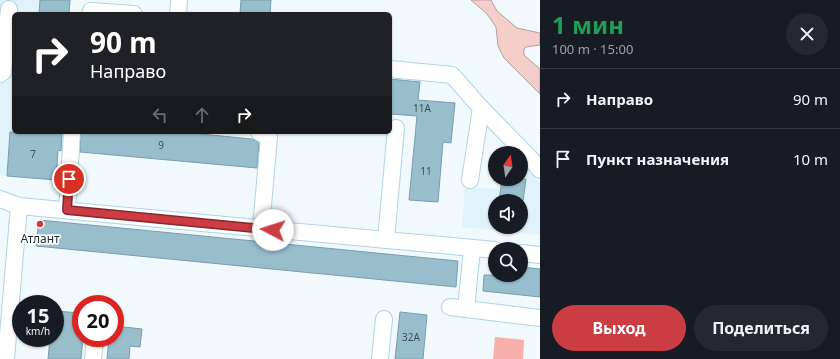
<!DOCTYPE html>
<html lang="ru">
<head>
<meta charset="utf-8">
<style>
	body { margin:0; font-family:"Noto Sans",sans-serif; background:#242831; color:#f1f3f6; height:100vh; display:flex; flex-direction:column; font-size:15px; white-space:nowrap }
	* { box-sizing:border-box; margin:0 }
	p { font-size:13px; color:#9ea1a6 }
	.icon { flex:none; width:22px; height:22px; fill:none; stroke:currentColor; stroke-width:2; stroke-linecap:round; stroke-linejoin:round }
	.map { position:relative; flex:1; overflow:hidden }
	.sheet { display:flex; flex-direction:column; background:#171b24; width:300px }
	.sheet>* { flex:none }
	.banner { position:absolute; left:12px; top:12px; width:380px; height:122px; border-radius:6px; box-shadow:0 1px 3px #0004; background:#202124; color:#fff; overflow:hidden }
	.needle { width:26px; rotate:13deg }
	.controls { position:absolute; left:488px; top:146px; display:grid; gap:8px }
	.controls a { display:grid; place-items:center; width:40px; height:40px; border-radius:50%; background:#171b24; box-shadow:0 1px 3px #0004; font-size:20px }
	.speed { position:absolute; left:12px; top:295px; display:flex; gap:8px; font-size:20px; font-weight:700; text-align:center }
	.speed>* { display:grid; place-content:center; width:52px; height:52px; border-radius:50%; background:#171b24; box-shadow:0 1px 3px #0004; line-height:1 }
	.speed small { font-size:10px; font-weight:400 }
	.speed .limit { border:6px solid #d22; background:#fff; color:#111 }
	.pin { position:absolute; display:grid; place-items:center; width:34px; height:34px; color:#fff; margin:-17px; border:2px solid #fff; border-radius:50%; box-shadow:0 1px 4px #0007 }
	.me { position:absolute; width:44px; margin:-22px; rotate:275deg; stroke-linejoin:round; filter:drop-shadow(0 0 3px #0008) }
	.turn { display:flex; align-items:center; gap:14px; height:84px; padding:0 12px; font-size:18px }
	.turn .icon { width:52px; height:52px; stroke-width:2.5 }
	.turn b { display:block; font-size:28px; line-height:34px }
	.lanes { display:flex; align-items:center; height:38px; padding:0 12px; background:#0003; justify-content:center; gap:20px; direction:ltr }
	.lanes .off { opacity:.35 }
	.round { display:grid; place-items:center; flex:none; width:42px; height:42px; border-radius:21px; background:#242831 }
	.summary { display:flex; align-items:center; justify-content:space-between; height:68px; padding:0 12px }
	h1 { font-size:24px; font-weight:700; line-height:30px; color:#1e9e55 }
	.cta { display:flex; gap:8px; margin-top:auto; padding:8px 12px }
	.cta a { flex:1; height:46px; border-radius:24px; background:#cc3d43; color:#fff; font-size:16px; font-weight:700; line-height:46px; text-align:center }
	.cta a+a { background:#242831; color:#f1f3f6 }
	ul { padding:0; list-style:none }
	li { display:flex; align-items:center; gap:12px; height:60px; padding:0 12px; border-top:1px solid #363941 }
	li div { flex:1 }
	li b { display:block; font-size:15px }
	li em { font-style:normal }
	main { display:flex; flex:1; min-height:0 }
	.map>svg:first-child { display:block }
	.built { fill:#e0f2fa; fill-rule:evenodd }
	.green { fill:#f7b0ac }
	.water { fill:#f5cecc; stroke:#b49d9e }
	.building { fill:#98becd; stroke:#799dac }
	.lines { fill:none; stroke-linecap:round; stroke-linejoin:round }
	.minor-casing { stroke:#add4e3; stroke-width:18 }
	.minor { stroke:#fff; stroke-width:16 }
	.route-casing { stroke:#85282c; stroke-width:10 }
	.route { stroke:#cc3d43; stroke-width:7 }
	.poi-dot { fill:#cc3d43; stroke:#fff; stroke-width:1.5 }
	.labels { text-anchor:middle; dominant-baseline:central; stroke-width:3.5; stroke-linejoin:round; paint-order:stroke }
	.number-label { font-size:10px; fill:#3b5058 }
	.poi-label { font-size:12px; fill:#1c2b31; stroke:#fff }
</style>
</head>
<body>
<main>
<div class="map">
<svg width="540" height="359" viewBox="0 0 540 359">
	<rect width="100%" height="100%" fill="#f1f9fc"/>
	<!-- built -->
	<g class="built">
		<polygon points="0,0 40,0 39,14 14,14 14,132 59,132 56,180 0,175"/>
		<path d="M521 165H524L540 184V235L462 227 465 187 500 189 502 179H521ZM495 201H521V227H495Z"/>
	</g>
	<!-- green -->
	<polygon class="green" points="495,337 524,340 523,359 493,359"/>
	<!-- water -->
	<polygon class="water" points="471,0 491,0 497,11 517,28 540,33 540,45 526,47 524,49 524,55 540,69 540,94 504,58 498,46 496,27 487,14"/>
	<!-- building -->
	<g class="building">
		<polygon points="40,0 70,0 69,14 39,14"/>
		<polygon points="241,0 271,0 270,14 240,14"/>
		<polygon points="390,79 420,82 418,100 455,103 451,143 443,142 438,202 409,200 417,116 390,114"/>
		<polygon points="10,132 62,132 61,151 58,150 56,180 7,176"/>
		<polygon points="81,132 180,132 252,139 259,143 257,168 80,152"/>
		<polygon points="502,179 526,179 523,201 499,201"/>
		<polygon points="39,220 458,261 456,287 36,246"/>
		<polygon points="521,267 540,269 540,297 483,291 484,275 521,275"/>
		<polygon points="55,311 81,313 81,338 83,338 81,359 48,359 50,338 55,338"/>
		<polygon points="400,312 427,315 423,359 395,359"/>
		<polygon points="115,326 142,329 140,347 130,346 129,359 107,359 109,338 115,338"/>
	</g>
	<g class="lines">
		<!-- minor casing -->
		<g class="minor-casing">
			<g id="minor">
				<polyline points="90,14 91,11 134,14"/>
				<polyline points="178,14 179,0"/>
				<polyline points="390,69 452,75 481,108 530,158 540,170"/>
				<polyline points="0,74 3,72 9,9"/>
				<polyline points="259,132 269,137 261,228"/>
				<polyline points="470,180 481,108"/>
				<polyline points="0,199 19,206 495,250"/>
				<polyline points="67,210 72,132"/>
				<polyline points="386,240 396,128"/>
				<polyline points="521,253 540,255"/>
				<polyline points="450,307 540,318"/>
				<polyline points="466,309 472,248"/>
				<polyline points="6,359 19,206"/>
				<polyline points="93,359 95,338"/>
				<polyline points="380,359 384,319"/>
			</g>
		</g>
		<!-- minor -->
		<use href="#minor" class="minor"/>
	</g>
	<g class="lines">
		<!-- route casing -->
		<g class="route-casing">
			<polyline id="route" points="69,179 67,210 273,230"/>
		</g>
		<!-- route -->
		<use href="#route" class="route"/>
	</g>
	<!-- markers -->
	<circle class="poi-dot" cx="40" cy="224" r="4"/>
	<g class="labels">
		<!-- number labels -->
		<g class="number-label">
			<text x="422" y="108">11А</text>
			<text x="161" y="145">9</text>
			<text x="33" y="154">7</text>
			<text x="426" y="171">11</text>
			<text x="411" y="337">32А</text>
		</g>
		<!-- poi labels -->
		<g class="poi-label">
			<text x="40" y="238">Атлант</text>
		</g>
	</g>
</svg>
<div class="controls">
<a><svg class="needle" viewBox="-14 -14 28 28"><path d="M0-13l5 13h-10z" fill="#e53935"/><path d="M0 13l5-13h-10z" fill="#9ea1a6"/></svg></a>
<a><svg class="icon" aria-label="sound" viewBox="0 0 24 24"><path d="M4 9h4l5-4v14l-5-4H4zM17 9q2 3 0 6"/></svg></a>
<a><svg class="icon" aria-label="search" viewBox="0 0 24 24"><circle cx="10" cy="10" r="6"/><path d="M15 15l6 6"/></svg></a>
</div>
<div class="speed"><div>15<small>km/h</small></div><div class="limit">20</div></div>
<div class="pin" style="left:69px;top:179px;background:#d93025"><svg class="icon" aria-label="arrive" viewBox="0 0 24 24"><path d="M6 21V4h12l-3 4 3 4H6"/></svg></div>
<svg class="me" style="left:273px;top:230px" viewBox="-20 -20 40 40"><circle r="19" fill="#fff"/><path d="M0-13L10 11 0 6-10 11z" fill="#cc3d43"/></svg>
<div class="banner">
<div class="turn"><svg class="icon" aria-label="right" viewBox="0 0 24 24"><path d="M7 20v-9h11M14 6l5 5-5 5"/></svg><div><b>90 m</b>Направо</div></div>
<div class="lanes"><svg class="icon off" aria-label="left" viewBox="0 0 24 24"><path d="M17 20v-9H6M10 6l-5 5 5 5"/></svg><svg class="icon off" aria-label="ahead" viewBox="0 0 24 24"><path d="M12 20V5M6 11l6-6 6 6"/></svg><svg class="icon" aria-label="right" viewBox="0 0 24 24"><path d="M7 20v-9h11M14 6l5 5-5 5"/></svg></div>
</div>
</div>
<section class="sheet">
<div class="summary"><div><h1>1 мин</h1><p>100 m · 15:00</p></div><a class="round"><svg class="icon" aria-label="close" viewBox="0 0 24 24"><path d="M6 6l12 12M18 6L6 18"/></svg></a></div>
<ul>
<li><svg class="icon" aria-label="right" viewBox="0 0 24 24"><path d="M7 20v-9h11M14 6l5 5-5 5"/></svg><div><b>Направо</b></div><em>90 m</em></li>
<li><svg class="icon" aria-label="arrive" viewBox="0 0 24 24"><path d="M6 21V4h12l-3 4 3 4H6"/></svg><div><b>Пункт назначения</b></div><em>10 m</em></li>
</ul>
<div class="cta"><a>Выход</a><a>Поделиться</a></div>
</section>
</main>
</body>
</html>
